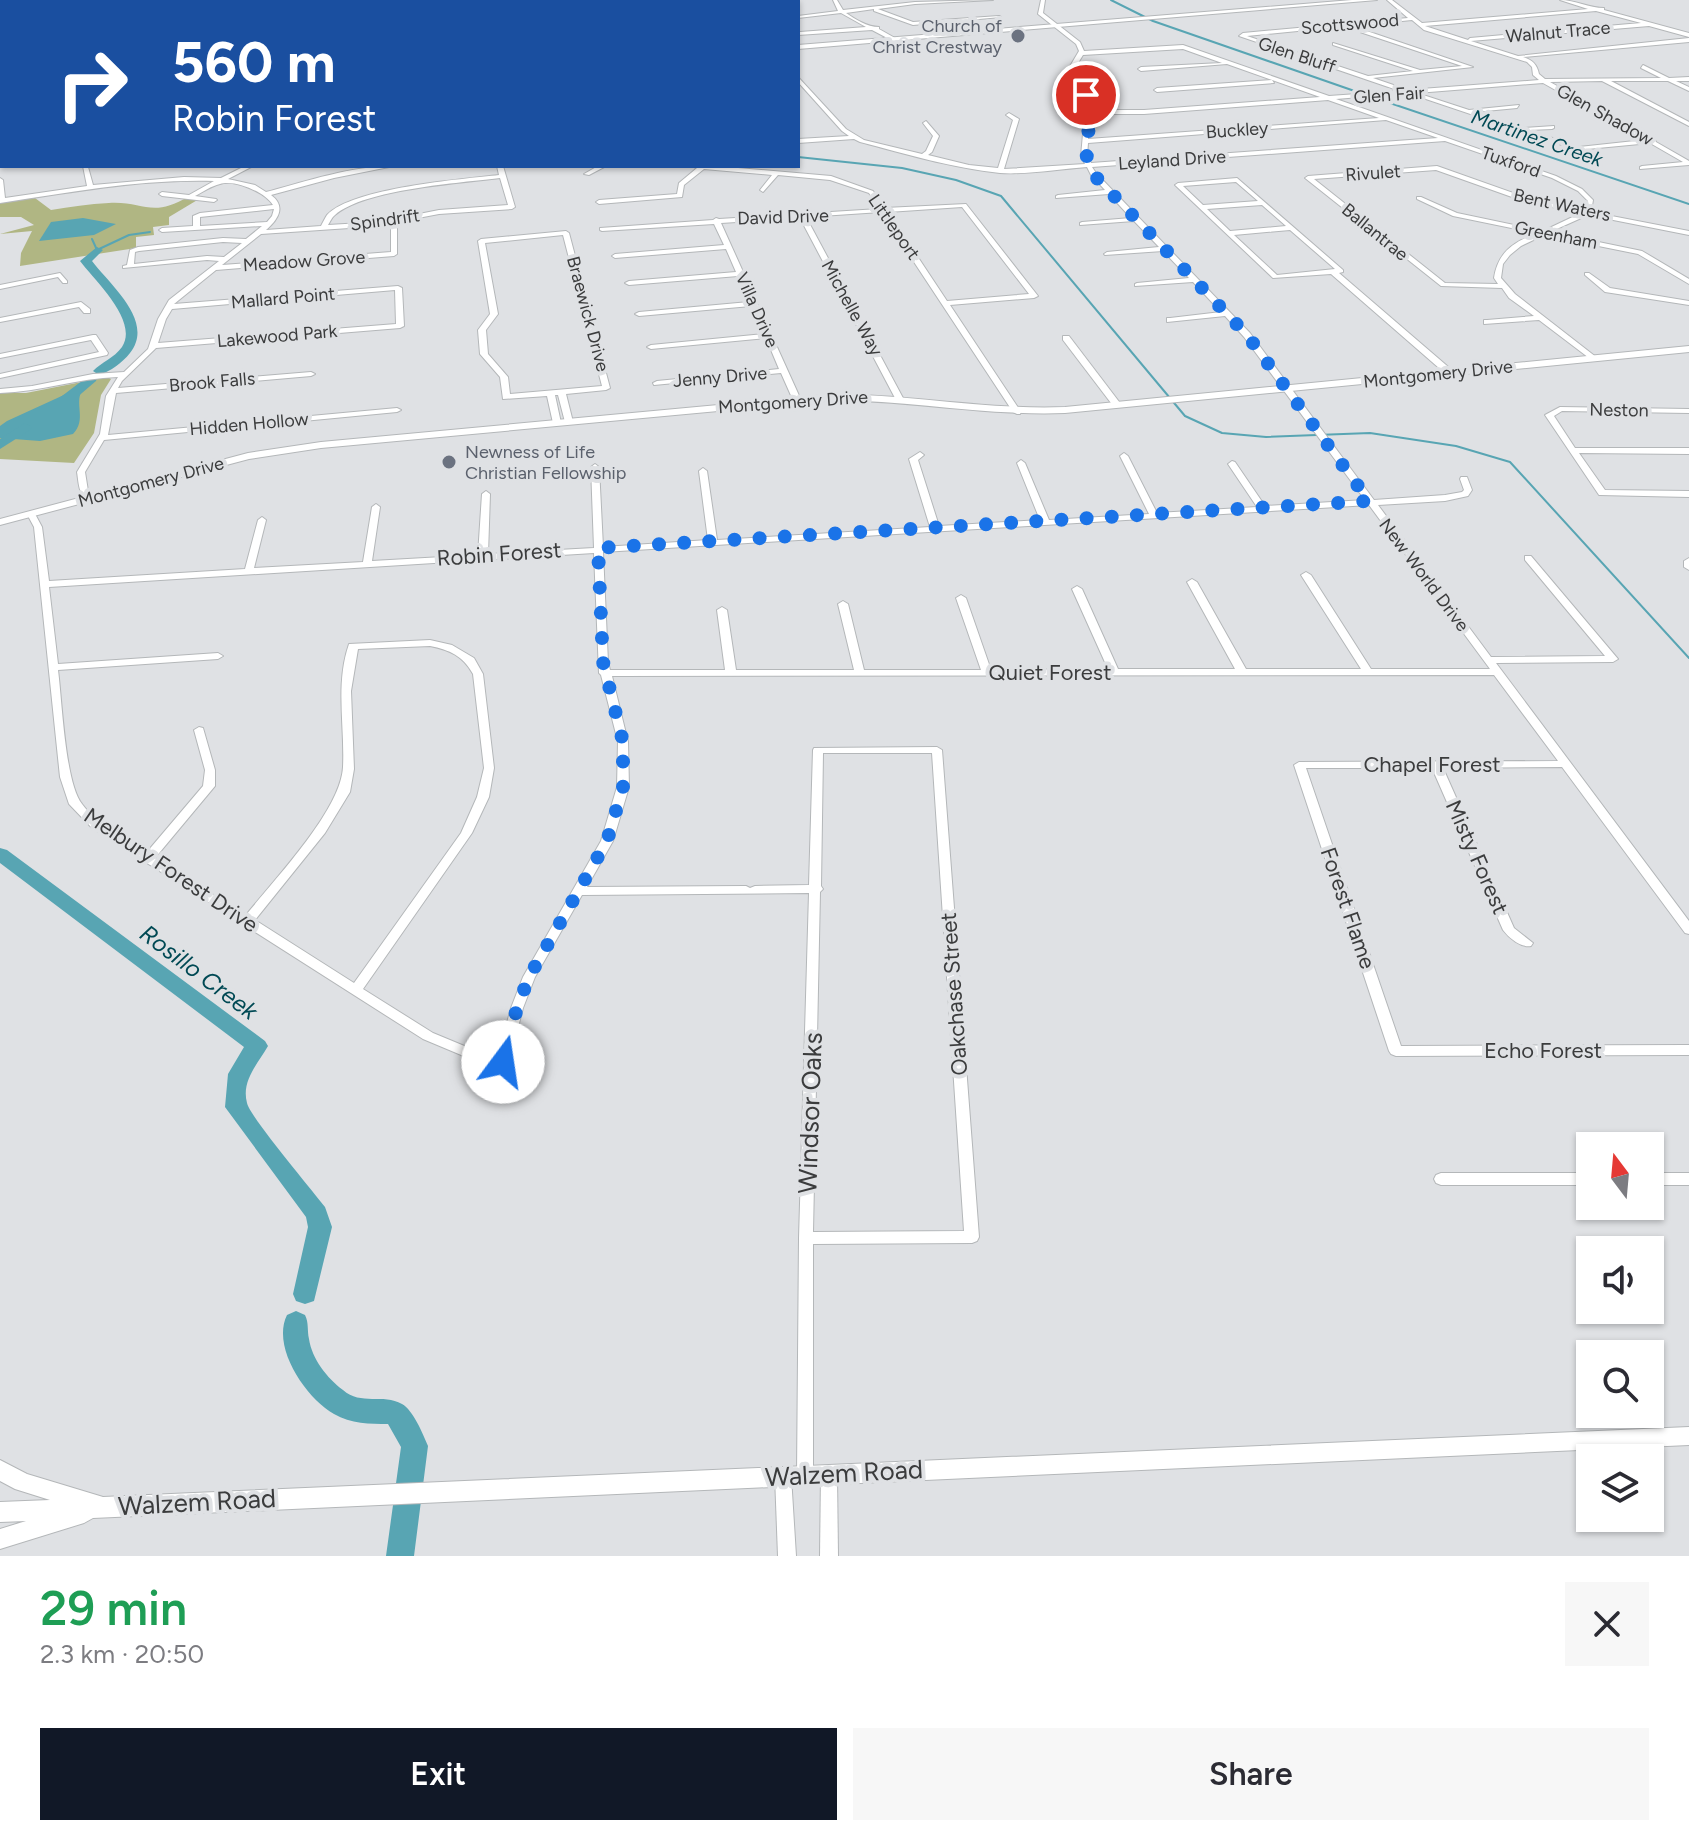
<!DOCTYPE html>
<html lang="en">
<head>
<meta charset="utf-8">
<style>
	body { margin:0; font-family:Figtree,sans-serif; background:#f7f7f7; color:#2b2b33; height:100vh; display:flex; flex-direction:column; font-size:30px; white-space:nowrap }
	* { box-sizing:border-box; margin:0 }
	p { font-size:26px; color:#7c7c81 }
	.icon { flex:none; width:44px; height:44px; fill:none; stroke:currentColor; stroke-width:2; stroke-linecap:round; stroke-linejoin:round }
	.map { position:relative; height:1556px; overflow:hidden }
	.side { display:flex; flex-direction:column; background:#fff; flex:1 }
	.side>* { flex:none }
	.top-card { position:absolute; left:0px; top:0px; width:800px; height:168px; box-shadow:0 2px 6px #0004; background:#1a4fa0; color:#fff; overflow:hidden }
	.needle { width:52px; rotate:344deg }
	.fabs { position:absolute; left:1576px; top:1132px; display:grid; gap:16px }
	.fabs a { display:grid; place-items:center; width:88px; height:88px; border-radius:0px; background:#fff; box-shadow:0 2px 6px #0004; font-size:40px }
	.pin { position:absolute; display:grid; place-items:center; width:68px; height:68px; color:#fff; margin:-34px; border:4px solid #fff; border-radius:50%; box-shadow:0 2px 8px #0007 }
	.me { position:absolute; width:88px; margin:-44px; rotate:14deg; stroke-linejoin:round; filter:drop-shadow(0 0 6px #0008) }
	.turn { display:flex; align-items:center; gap:28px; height:168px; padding:0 40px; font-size:36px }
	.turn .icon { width:104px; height:104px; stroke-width:2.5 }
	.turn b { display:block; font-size:56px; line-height:68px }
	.round { display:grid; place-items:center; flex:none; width:84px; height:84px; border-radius:0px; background:#f7f7f7 }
	.head { display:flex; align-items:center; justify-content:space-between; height:136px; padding:0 40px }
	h1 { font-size:48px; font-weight:600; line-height:60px; color:#1e9e55 }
	.action { display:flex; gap:16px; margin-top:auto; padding:16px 40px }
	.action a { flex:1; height:92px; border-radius:0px; background:#111827; color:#fff; font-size:32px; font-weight:600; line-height:92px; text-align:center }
	.action a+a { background:#f7f7f7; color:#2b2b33 }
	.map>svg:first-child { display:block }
	.green { fill:#b0b683 }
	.water { fill:#58a5b3 }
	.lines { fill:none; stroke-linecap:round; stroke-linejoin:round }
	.stream { stroke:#58a5b3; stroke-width:2 }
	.river { fill:#58a5b3; fill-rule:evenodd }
	.minor-casing { stroke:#b4b7b9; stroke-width:2 }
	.major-casing { stroke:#b4b7b9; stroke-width:2 }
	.minor { fill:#fff; fill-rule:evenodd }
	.major { fill:#fff; fill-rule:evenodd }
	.route { stroke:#1a73e8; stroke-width:14; stroke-dasharray:0 25.2 }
	.worship-dot { fill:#6b7280; stroke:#dfe1e4; stroke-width:3 }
	.labels { text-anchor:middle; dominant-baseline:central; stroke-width:8; stroke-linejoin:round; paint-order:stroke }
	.far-street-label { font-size:18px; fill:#3b3c3d; stroke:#dfe1e4 }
	.far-worship-label { font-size:18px; fill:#5b616d; stroke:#dfe1e4; text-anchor:end }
	.far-water-label { font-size:20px; font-style:italic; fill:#004954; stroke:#dfe1e4 }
	.street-label { font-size:22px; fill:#3b3c3d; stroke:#dfe1e4 }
	.water-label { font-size:24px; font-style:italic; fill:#004954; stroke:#dfe1e4 }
	.near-street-label { font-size:26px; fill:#3b3c3d; stroke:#dfe1e4 }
</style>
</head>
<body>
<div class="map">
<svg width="1689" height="1556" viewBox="0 0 1689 1556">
	<rect width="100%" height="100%" fill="#dfe1e4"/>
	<!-- green -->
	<g class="green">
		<path d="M189 196 199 199 169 217V225L153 227 154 235 136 237V248L20 266 21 253 32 231 0 234 34 225 21 217H0V202L35 198 51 210C70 207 89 204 109 203 144 201 152 219 189 196Z"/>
		<polygon points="107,377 111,379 101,395 94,433 74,463 0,459 0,393 26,393"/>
	</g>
	<!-- water -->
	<g class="water">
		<polygon points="83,218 116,224 94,235 39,241 51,222"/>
		<path d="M77 389 82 390C74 405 87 419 73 434L40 441 0 438V426L7 421Z"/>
	</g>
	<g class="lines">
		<!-- stream -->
		<g class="stream">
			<polyline points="1111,0 1153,21 1366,95"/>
			<polyline points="1375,98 1689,204"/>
			<polyline points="798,157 902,168 956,180 1001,196 1185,416 1222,433 1266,437 1370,433 1456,446 1510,462 1689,658"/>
			<polyline points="92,239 97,250 129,235 150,232"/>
		</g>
		<!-- river -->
		<g class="river">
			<path d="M97 247 103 250 92 261C111 286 155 321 130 353 122 363 111 371 99 375L93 371C102 362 114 358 122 347 139 321 95 281 80 261Z"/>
			<polygon points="91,374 97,378 96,381 68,405 58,405 58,399"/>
			<polygon points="25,423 32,427 30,430 0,449 0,439"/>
			<path d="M0 848 7 850 265 1041 268 1046C258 1064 241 1080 247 1103 250 1117 312 1190 325 1207L332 1227 314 1301 305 1304 296 1301 293 1294 308 1227 306 1217 225 1107 228 1074 244 1047 0 863Z"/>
			<path d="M296 1311 305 1315C309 1323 307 1330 309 1339 312 1359 327 1378 343 1390 361 1406 383 1393 402 1404 413 1410 423 1434 428 1446L414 1556H386L401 1447 388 1424C370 1424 351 1424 334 1414 306 1398 271 1347 287 1315Z"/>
		</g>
		<!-- minor casing -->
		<g class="minor-casing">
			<g id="minor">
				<polygon points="534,0 538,0 539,2 535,2"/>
				<rect x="592" y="0" width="4" height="2"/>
				<path d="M833 0H837L843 10 915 2 993 0 915 4 878 9 913 22 999 16 1001 17 913 25 874 11V9L846 13C855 19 867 27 879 27V29L895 38V40H891L872 30 798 35 800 32 866 27 841 13 798 18V16L838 11Z"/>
				<path d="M1041 0H1045L1043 13 1080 42 1084 51 1183 45 1329 96 1400 91 1239 36 1243 33 1408 18 1387 0H1392L1422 23 1588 9 1560 0C1575 0 1589 8 1604 8V10L1689 33V37L1649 26 1471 41 1518 56 1689 38V42L1523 57C1532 60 1537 64 1539 74L1545 79 1661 78 1641 68 1643 65 1669 78 1689 77V81H1676L1689 87V91L1668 81H1611L1689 122V126L1602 81 1550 82 1652 139 1655 140 1656 142 1689 161V165L1640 169V167L1642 166 1683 162 1650 143 1577 150 1408 93 1336 99 1556 176 1582 189 1593 200 1591 212 1689 231V235L1588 215 1550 232 1642 251 1689 279V284L1638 254 1544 235 1521 246 1510 255 1503 264 1501 278 1515 294 1596 357 1597 359 1593 361 1539 320 1484 324V320H1487L1534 316 1509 298 1502 288 1441 286 1305 178 1308 176 1437 166 1530 199 1585 210 1588 201 1578 191 1552 178 1445 141 1092 167 1096 173 1250 333 1374 500 1445 495 1462 492 1464 490 1460 479 1461 477H1467L1472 490 1468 496 1445 501 1378 505 1491 657 1605 656 1525 560V556H1531L1618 659 1613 662 1496 663 1689 921V934L1685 933 1562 767 1443 768 1514 928 1533 943 1531 946C1521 948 1509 938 1503 930L1432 768H1306L1401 1046 1689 1045V1055L1396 1056 1391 1054 1389 1051 1294 765 1299 762 1558 761 1494 675 612 676 628 742 629 787 613 841 587 887 746 886 750 888 755 886 809 885 813 750 814 748 937 747 942 750 979 1237 977 1241 972 1243 813 1244V1475L811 1480 805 1483 799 1480 797 1475 799 1238 809 893 582 895 535 977 523 1008 508 1065 503 1067 466 1057 423 1039 92 828 69 804 60 777 34 527 27 514 31 511 34 512 42 527 49 581 245 569 258 520 262 517 266 520 254 568 363 562 372 507 376 504 380 507 372 561 478 555 482 494 486 491 490 494 488 554 594 548 591 467 595 464 599 467 603 547 708 540 699 471 703 468 707 471 717 540 930 527 909 459 920 452 924 455 918 460 939 526 1040 520 1017 463 1021 460 1025 463 1049 520 1149 514 1120 456 1124 453 1128 456 1157 513 1257 507 1228 464 1232 461 1235 462 1265 506 1365 500 1244 337 1225 316 1167 322V318H1170L1221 312 1193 282 1135 286V284L1137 283 1189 278 1163 251 1105 255 1104 254 1107 252 1159 247 1134 221 1080 225V223L1082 222 1131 218 1109 194 1056 198V196L1058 195 1105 190 1091 175 1087 167C1061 169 1024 175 1000 173 953 168 906 154 860 142L854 139 798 143V139L849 136 842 131 798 82V77L846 129 864 140 922 154 926 151 933 136 923 123 926 121 939 136 932 152 928 155 969 165 998 168 1013 120 1006 115 1009 113 1019 119 1004 169 1085 164 1081 156 1086 101 1066 73 1079 51 1076 44 1038 14ZM1596 11 1641 23 1470 38 1468 40 1425 26ZM1412 20 1424 30 1527 62 1532 67 1533 75 1539 80 1408 90 1373 78 1473 67 1352 26ZM1348 26V28L1462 66 1420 70 1333 43V45L1413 71 1368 76 1247 36ZM1183 49 1222 63 1141 67 1138 69 1141 71 1227 64 1320 97 1144 110H1091L1092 101 1072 73 1083 55ZM1543 83 1644 140 1579 147 1529 130 1552 129 1554 128V126L1523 128 1475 112 1517 108 1519 105 1469 110 1417 93ZM1328 100 1379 118 1088 139 1091 114H1144ZM1386 120 1438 138 1091 163 1087 156 1088 143ZM1436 170 1526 202 1581 213 1543 231 1457 213 1421 197H1417V199L1453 216 1536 233C1513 243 1498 252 1494 278L1498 284 1445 283 1314 179ZM1369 505 1490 669H1371L1311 575 1306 572 1301 575 1361 669H1246L1197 582 1192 579 1187 582 1235 669H1118L1082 589 1077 586 1072 589 1108 669 991 670 966 598 961 595 956 598 981 670H864L848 604 843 601 838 604 854 670H736L727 610 722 607 717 610 725 670H610L608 662 603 552ZM594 553 599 673 601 675 618 742 617 787 601 841 523 977 511 1008 498 1056 474 1050 433 1033 363 989 472 833 489 797 494 768 483 674 474 658 452 645 430 640 349 644C335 684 345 726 343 767 341 810 274 880 246 915L155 858 215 786V770L203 728 199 727 194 730 205 770 203 786 147 852C125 838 98 826 82 804 65 783 62 700 58 670L218 659 223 656 218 653 58 664 49 587ZM430 646C450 650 463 656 473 674L484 768 477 797 461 833 354 983 255 920 325 833 350 792 354 769 351 691 358 649ZM823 753H932L964 1231 813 1232 820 892 823 889 821 886Z"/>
				<rect x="0" y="38" width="2" height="4"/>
				<polygon points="1272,80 1274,83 1157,92 1154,90 1157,88"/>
				<rect x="0" y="138" width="2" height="4"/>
				<path d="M83 166 88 167 93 185 184 177 221 178 245 166H253L228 179 255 185 266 192C308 181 351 166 394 166L334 178 271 195C286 206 279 219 266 230L321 226C323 222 325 218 327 215 352 188 462 179 499 175L497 166H503L515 207 512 209 439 214 397 222V254L394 256 216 270 174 304 398 286 402 288 404 326 400 328 156 348 122 381 118 388 311 372 315 374 311 376 116 393 108 435 397 408 401 410 397 412 104 440 85 472 88 491 94 498 90 501C78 495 79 484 77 472L100 434 106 396 118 377C78 378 40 392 0 393V389L32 386 93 374 124 372 148 349 158 319 169 300 219 261 207 260 123 268V266L127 265 130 250 138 247 223 238 246 239 262 226 162 232 159 230 162 228 193 226V216L200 213 273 205C265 192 234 179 220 184 211 186 203 192 195 196L216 199 217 200 214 202 162 196 159 194 162 192 189 195 214 181C141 179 72 192 0 203V178L3 180 5 198 87 186ZM500 178 508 205 439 210 379 222 328 225C330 222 332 217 335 215 365 189 460 183 500 178ZM274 209 272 216 267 222 200 226V217ZM391 224V252L222 265 261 234 379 226ZM223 242 242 243 224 257 207 256 134 264 135 252 139 251ZM395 290 396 324 158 343 166 319 172 309Z"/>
				<polygon points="598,166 606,166 589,175 584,174"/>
				<path d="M691 166H715L831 176 873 191 885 208 966 204 1038 296 1034 298 950 305 1021 412 1020 414H1017L1013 412 881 212 806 217 903 398 902 400 895 398 800 218 721 223 801 400 800 402 793 400 781 373 654 385 653 383 657 381 779 369 766 338 651 349 647 347 651 345 764 334 751 306 639 316 635 314 639 312 749 302 738 276 629 285 625 283 629 281 736 272 726 249 615 258 612 256 615 254 724 245 714 224 602 231 600 230V228L713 220 716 218 719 219 879 209 869 193 830 180 778 175 763 192 760 190 772 175 704 169 684 185 682 197 599 204 596 202 599 200 677 194 679 183 697 168ZM962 207 1029 294 947 301 888 212Z"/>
				<path d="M1237 178 1343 270V272L1339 273 1453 371V375H1447L1331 274 1273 278 1175 185 1178 183ZM1236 182 1258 201 1203 205 1183 186ZM1262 205 1286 226 1230 231 1207 209ZM1290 230 1335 269 1277 275 1234 235Z"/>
				<path d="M566 231 569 233 610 388 606 390 566 394 573 422 569 424 565 422 558 395H555L561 423 557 425 553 423 547 396 503 399 500 377 480 354 478 330 490 314 478 241 481 239ZM563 235 602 386 510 394 508 377 488 354 486 330 498 314 485 243Z"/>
				<polygon points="60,273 67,281 67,283 63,283 58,277 0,289 0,285"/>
				<polygon points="1585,273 1589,273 1610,288 1689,301 1689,305 1605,292 1585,275"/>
				<polygon points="81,302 90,309 90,313 84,313 79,307 0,322 0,318"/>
				<polygon points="93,335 96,335 108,353 107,355 0,378 0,374 99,352 91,340 0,358 0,354"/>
				<polygon points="1063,336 1069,336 1120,403 1120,407 1114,407 1063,340"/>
				<polygon points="1560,407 1689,409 1689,413 1562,411 1554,416 1575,448 1689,448 1689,454 1579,453 1605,490 1689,491 1689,497 1599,495 1545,415"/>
				<polygon points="1689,558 1689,570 1684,567 1684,561"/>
				<polygon points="1441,1173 1590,1173 1590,1185 1441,1185 1436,1183 1434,1179 1436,1175"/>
				<rect x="1650" y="1173" width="39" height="12"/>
				<polygon points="829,1466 835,1469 837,1474 838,1556 820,1556 821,1474 823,1469"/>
				<polygon points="783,1468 789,1471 791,1476 796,1556 778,1556 775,1476 777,1471"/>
			</g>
		</g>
		<!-- major casing -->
		<g class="major-casing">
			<g id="major">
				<rect x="15" y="0" width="6" height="2"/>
				<polygon points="1352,0 1377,0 798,49 798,45"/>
				<rect x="0" y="82" width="2" height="16"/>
				<polygon points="0,162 2,162 3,166 0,166"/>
				<path d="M1689 346V352L1065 413C988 416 913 401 836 400L321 448 249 459 0 525V519L248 453 321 442 836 394C913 395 988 410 1065 407Z"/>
				<polygon points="1689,1427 1689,1445 93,1518 84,1523 0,1549 0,1529 26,1521 0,1522 0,1502 50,1500 15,1489 0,1481 0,1460 27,1474 103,1497"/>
			</g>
		</g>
		<!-- minor -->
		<use href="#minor" class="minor"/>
		<!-- major -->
		<use href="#major" class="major"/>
	</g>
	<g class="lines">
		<!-- route -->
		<path class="route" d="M503 1062 517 1008 529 977 607 841 623 787V742L603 662 598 548 1369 501 1247 335 1093 174C1076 147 1099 120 1086 95"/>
	</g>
	<!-- markers -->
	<g class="worship-dot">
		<circle cx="1018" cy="36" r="8"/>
		<circle cx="449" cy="462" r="8"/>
	</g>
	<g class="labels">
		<!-- far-street labels -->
		<g class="far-street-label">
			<text transform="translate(1350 24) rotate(-5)">Scottswood</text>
			<text transform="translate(1558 32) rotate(-5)">Walnut Trace</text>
			<text transform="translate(1297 55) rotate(18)">Glen Bluff</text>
			<text transform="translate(1389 95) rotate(-4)">Glen Fair</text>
			<text transform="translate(1605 115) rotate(29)">Glen Shadow</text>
			<text transform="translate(1237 130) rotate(-4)">Buckley</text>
			<text transform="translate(1172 160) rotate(-4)">Leyland Drive</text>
			<text transform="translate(1511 162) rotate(19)">Tuxford</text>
			<text transform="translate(1373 173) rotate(-4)">Rivulet</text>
			<text transform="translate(1562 205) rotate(12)">Bent Waters</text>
			<text transform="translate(783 217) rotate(-2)">David Drive</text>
			<text transform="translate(385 220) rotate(-8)">Spindrift</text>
			<text transform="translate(894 227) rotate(55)">Littleport</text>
			<text transform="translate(1375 232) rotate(39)">Ballantrae</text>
			<text transform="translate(1556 235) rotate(11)">Greenham</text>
			<text transform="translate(304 261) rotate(-4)">Meadow Grove</text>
			<text transform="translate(283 298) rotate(-5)">Mallard Point</text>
			<text transform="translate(852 308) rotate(61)">Michelle Way</text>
			<text transform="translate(757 310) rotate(66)">Villa Drive</text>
			<text transform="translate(588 314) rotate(75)">Braewick Drive</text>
			<text transform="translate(277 336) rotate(-5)">Lakewood Park</text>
			<text transform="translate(1438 374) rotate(-6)">Montgomery Drive</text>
			<text transform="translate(720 377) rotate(-5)">Jenny Drive</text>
			<text transform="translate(212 382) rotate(-5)">Brook Falls</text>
			<text transform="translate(793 402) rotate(-4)">Montgomery Drive</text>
			<text transform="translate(1619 410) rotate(1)">Neston</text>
			<text transform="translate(249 424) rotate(-5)">Hidden Hollow</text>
			<text transform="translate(151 482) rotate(-15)">Montgomery Drive</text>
			<text transform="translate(1424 575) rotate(53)">New World Drive</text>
		</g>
		<!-- far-worship labels -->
		<g class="far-worship-label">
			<text x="1002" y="26">Church of<tspan x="1002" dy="21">Christ Crestway</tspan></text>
			<text x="465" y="452" text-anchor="start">Newness of Life<tspan x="465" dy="21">Christian Fellowship</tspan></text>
		</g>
		<!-- far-water labels -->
		<g class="far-water-label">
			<text transform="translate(1537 138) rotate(19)">Martinez Creek</text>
		</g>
		<!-- street labels -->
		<g class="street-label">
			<text transform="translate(499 554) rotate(-4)">Robin Forest</text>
			<text x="1050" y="672">Quiet Forest</text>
			<text x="1432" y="764">Chapel Forest</text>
			<text transform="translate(1477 857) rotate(66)">Misty Forest</text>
			<text transform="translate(171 870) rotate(34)">Melbury Forest Drive</text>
			<text transform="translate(1348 908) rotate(71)">Forest Flame</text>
			<text transform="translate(954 994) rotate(-94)">Oakchase Street</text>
			<text x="1543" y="1050">Echo Forest</text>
		</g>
		<!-- water labels -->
		<g class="water-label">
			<text transform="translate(199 972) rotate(37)">Rosillo Creek</text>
		</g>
		<!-- near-street labels -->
		<g class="near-street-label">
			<text transform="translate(810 1113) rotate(-88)">Windsor Oaks</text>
			<text transform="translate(844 1473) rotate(-3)">Walzem Road</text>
			<text transform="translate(197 1502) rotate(-3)">Walzem Road</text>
		</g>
	</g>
</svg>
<div class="fabs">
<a><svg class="needle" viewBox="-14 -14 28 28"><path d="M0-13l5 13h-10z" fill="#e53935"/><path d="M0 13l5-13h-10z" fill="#7c7c81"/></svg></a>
<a><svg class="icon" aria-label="sound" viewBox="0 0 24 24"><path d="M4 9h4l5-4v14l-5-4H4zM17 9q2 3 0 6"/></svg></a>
<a><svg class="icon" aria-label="search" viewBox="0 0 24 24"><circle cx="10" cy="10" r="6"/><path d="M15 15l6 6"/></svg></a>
<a><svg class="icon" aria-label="layers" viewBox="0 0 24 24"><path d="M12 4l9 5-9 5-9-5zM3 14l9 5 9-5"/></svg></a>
</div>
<div class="pin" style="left:1086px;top:95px;background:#d93025"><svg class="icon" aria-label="arrive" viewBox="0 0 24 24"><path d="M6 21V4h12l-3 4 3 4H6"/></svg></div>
<svg class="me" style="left:503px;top:1062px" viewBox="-20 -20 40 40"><circle r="19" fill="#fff"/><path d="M0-13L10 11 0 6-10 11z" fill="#1a73e8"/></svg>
<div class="top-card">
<div class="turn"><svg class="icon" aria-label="right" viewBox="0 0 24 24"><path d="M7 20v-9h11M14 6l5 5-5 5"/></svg><div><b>560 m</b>Robin Forest</div></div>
</div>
</div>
<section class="side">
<div class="head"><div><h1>29 min</h1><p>2.3 km · 20:50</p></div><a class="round"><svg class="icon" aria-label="close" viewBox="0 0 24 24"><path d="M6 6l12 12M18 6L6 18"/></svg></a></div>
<div class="action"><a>Exit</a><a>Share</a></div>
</section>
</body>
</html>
